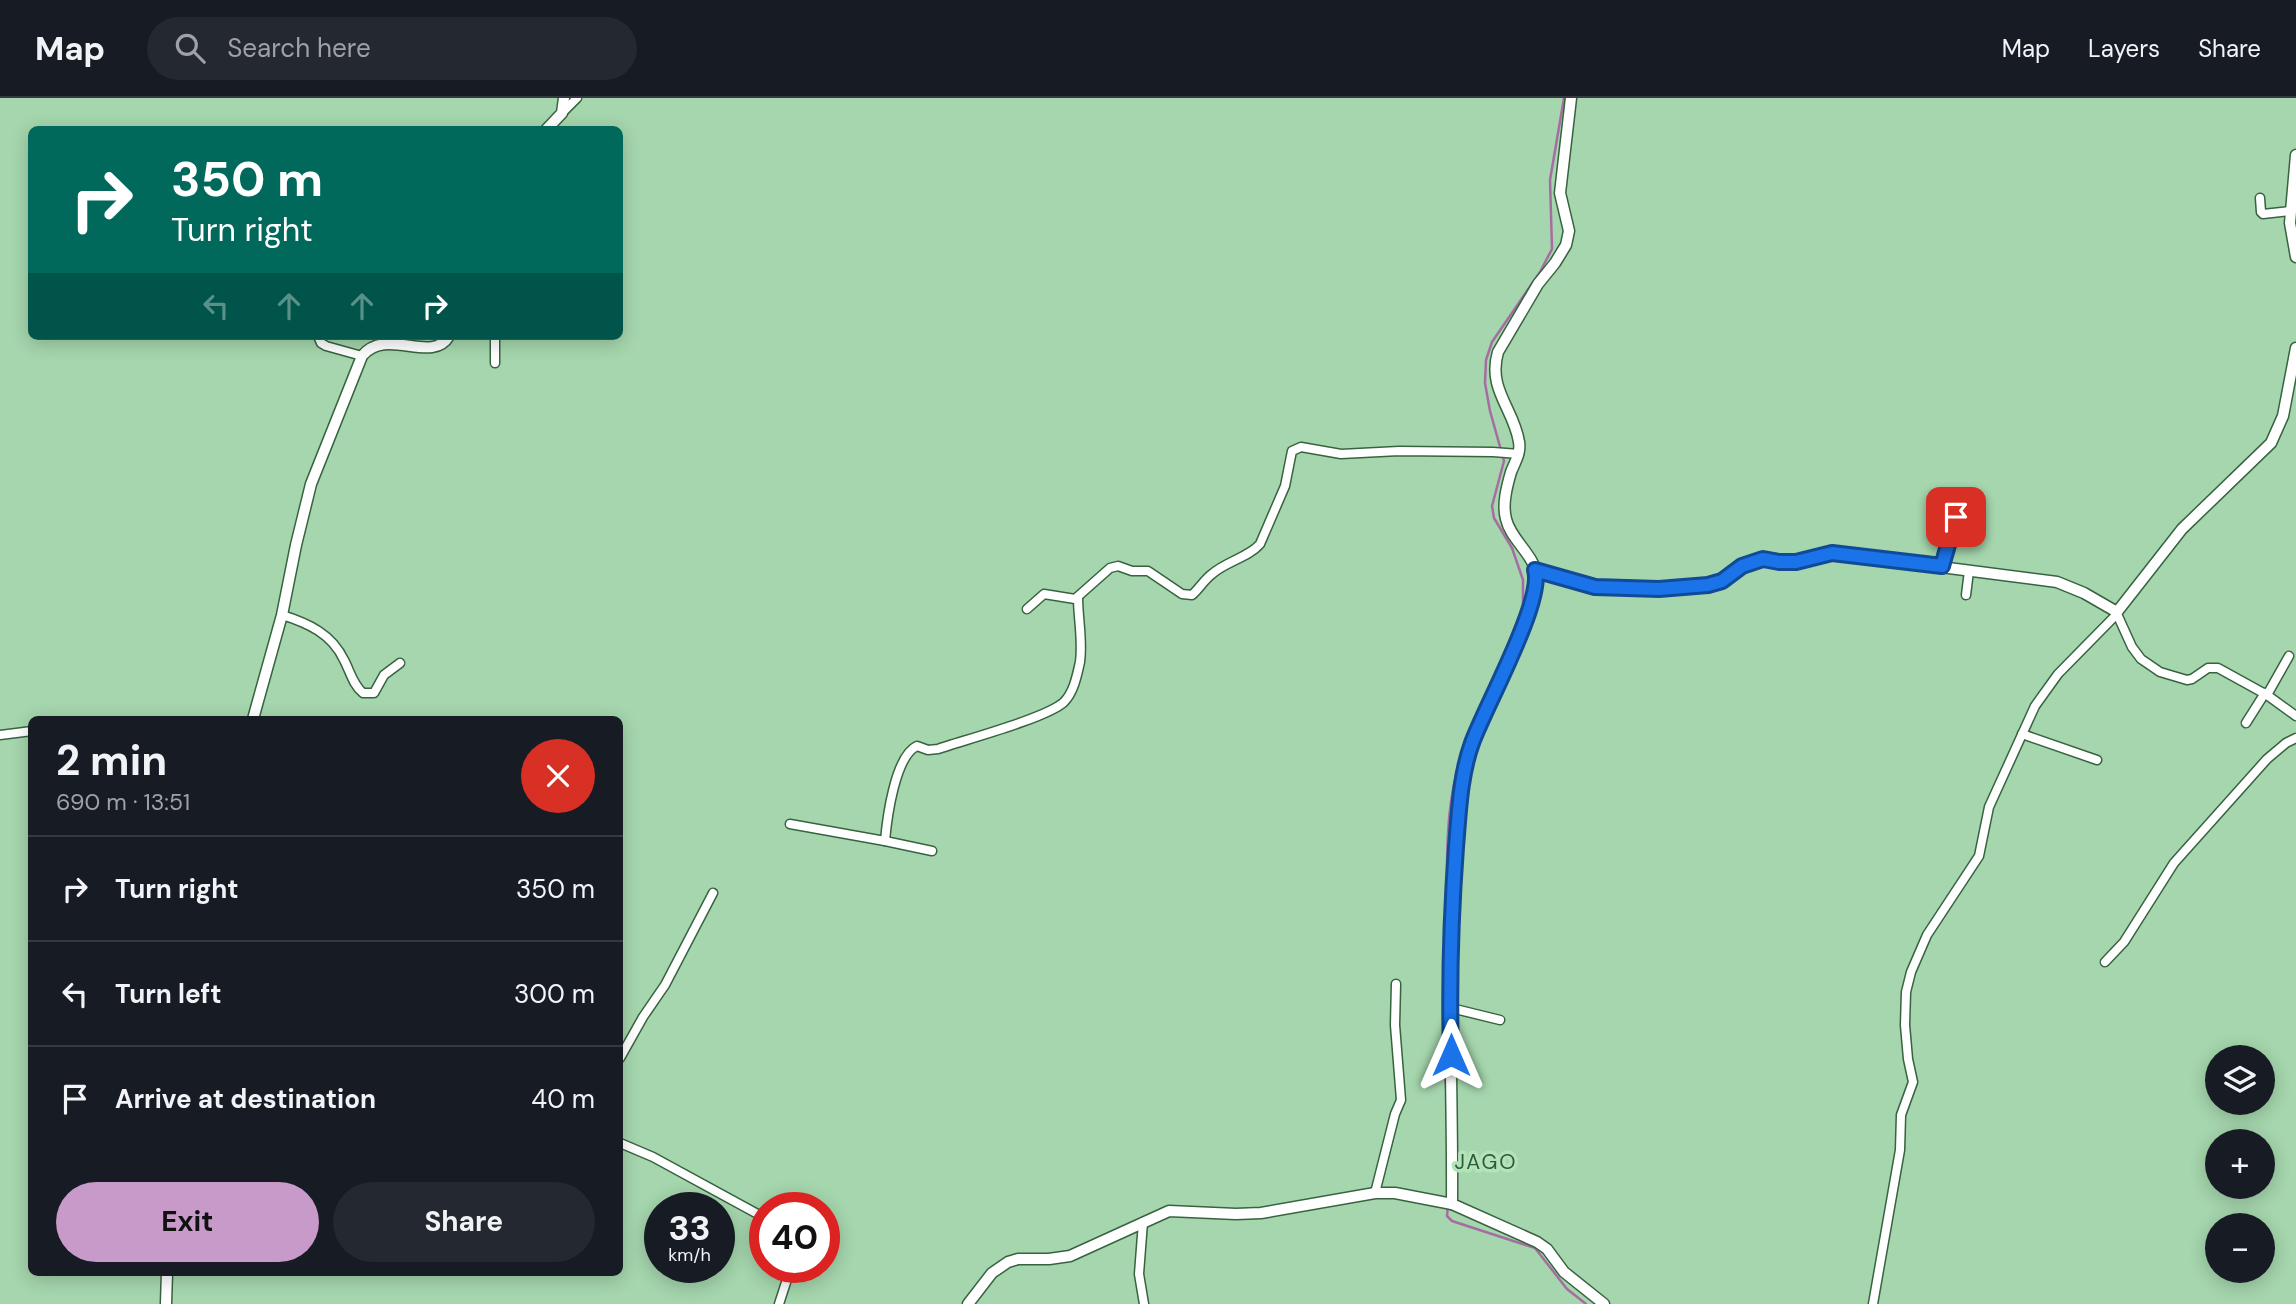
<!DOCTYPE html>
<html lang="en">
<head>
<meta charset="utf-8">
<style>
	body { margin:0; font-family:"DM Sans",sans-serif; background:#242831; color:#f1f3f6; height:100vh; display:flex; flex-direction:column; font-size:26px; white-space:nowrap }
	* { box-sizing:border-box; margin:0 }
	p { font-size:23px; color:#9ea1a6 }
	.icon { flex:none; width:38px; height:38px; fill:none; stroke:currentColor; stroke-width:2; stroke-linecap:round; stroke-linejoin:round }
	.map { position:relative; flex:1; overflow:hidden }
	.side { position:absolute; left:28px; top:618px; width:595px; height:560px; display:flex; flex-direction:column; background:#171b24; border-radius:10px; box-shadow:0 4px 18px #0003 }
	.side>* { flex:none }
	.hud { position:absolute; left:28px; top:28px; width:595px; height:214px; border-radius:10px; box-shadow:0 4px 18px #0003; background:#00695c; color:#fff; overflow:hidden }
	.buttons { position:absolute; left:2205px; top:947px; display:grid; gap:14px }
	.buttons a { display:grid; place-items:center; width:70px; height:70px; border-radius:50%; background:#171b24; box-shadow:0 4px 18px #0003; font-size:35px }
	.speed { position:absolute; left:644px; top:1094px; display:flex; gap:14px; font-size:35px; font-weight:700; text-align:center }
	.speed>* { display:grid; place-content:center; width:91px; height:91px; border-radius:50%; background:#171b24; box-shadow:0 4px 18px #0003; line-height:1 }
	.speed small { font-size:18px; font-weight:400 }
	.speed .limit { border:10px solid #d22; background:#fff; color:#111 }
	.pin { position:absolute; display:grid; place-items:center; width:60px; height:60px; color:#fff; margin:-30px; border-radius:14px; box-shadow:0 4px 10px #0006 }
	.me { position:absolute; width:77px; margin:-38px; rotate:0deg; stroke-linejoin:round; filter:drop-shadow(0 0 5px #0008) }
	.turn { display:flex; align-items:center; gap:24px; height:147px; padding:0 28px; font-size:32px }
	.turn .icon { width:91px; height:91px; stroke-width:2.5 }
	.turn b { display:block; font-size:49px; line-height:60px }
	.lanes { display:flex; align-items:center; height:66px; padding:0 28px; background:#0003; justify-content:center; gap:35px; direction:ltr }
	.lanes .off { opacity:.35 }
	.round { display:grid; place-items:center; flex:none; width:74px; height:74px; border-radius:37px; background:#242831 }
	.head { display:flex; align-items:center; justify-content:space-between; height:119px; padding:0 28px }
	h1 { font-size:42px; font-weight:700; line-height:52px }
	.button { display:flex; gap:14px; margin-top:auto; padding:14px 28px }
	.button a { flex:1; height:80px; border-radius:42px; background:#c79ac9; color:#111; font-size:28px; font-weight:700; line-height:80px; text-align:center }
	.button a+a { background:#242831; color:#f1f3f6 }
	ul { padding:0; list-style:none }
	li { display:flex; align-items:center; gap:21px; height:105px; padding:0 28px; border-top:2px solid #363941 }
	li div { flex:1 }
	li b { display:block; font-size:26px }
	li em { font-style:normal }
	header { display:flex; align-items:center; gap:42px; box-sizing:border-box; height:98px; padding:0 35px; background:#171b24; border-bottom:2px solid #363941 }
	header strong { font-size:33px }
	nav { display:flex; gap:38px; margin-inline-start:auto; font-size:24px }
	.search { width:490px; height:63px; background:#242831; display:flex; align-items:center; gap:18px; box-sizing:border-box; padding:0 24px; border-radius:38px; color:#9ea1a6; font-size:26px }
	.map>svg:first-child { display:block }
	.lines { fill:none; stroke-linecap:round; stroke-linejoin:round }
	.stream { stroke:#a56da2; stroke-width:2.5 }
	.minor-casing { stroke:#376340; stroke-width:11 }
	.tertiary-casing { stroke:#376340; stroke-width:13 }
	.minor { stroke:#fff; stroke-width:8 }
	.tertiary { stroke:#fff; stroke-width:10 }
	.route-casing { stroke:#114b97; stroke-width:18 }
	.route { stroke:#1a73e8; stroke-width:12 }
	.labels { text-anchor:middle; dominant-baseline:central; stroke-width:7; stroke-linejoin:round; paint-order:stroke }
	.quarter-label { font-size:21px; letter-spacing:2px; fill:#2e5a37; stroke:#b2e3b9 }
</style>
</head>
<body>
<header>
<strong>Map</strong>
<div class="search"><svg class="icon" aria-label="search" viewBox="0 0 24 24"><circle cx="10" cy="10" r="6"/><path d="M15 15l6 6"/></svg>Search here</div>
<nav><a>Map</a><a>Layers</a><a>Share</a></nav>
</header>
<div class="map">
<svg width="2296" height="1206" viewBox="0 0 2296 1206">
	<rect width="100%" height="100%" fill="#a5d6ad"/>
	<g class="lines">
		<!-- stream -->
		<g class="stream">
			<polyline points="1481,609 1510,542 1523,508 1523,482 1512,450 1494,420 1492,408 1504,363 1490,313 1485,285 1486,262 1492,244 1540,174 1552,151 1550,82 1564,0"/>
			<path d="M1447 1002C1442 944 1445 884 1446 826 1448 768 1443 705 1464 651"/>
			<polyline points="1448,1107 1447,1118 1452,1123 1535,1150 1567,1191 1586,1206"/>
		</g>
		<!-- minor casing -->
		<g class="minor-casing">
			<g id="minor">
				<polyline points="562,15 577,0"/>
				<polyline points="2260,100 2261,114 2263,116 2290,113"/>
				<polyline points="318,238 321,245 326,248 362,258"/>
				<polyline points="495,238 495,265"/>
				<polyline points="1942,468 1956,419"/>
				<polyline points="1966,497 1969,473"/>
				<path d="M1027 511 1044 496 1075 501 1110 470 1118 468 1132 473H1148L1182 496 1192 497C1199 491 1204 482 1212 476 1225 464 1249 459 1260 446L1285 388 1292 353 1301 349 1341 356 1399 353 1493 354 1519 356"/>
				<polyline points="2117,516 2132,549 2141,561 2160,574 2187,582 2192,581 2208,570 2218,570 2267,597 2296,618"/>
				<path d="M282 517C308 525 332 536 344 562 350 573 353 587 363 595H374L384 577 400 565"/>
				<polyline points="2267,597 2289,558"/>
				<polyline points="2246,625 2265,595"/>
				<polyline points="2022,636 2097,662"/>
				<polyline points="0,637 32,633"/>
				<polyline points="790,726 885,743"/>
				<path d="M932 753 885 743C887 720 895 658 917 648L928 652 938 651C964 642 1047 620 1064 604 1074 594 1077 577 1080 564 1083 542 1078 521 1078 499"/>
				<polyline points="2105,864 2124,844 2174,765 2267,661 2286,645 2296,640"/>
				<polyline points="1451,910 1500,922"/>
				<polyline points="620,960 643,919 665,887 713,795"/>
				<polyline points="620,1045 653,1059 765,1120"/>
				<polyline points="1375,1095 1395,1016 1401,1002 1395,927 1396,886"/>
				<polyline points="1143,1124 1139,1176 1144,1206"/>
				<polyline points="779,1206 791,1169"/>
				<polyline points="1873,1206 1900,1052 1901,1017 1913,984 1908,961 1905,927 1906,894 1911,874 1927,837 1979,758 1989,709 2035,608 2058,576 2117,516 2116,514"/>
			</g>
		</g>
		<!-- tertiary casing -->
		<g class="tertiary-casing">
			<g id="tertiary">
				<path d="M1571 0 1560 95 1569 133 1566 147 1555 165 1538 186 1498 254C1487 291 1514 311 1519 344 1521 355 1515 364 1511 374 1507 388 1502 406 1506 421 1511 443 1536 457 1537 481 1537 491 1532 502 1529 512 1513 567 1474 616 1464 673 1459 703 1457 733 1455 762 1446 877 1453 991 1452 1106L1537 1144 1547 1151 1564 1174 1604 1206"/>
				<polyline points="546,32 562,15 564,0"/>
				<polyline points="2296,57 2290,125 2296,159"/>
				<polyline points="1535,472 1595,489 1659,491 1708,487 1722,483 1742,468 1763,461 1779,464 1796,464 1832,455 2057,484 2084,495 2117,514 2182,431 2271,345 2283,318 2296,250"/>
				<path d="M253 621 282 517 296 447 311 386 362 258C386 228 432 267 449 238"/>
				<polyline points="166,1206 167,1174"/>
				<polyline points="968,1206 992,1175 1008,1164 1018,1161 1049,1161 1070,1158 1169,1113 1236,1116 1261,1115 1375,1095 1395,1095 1452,1106"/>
			</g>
		</g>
		<!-- minor -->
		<use href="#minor" class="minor"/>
		<!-- tertiary -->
		<use href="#tertiary" class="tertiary"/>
	</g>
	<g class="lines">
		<!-- route casing -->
		<g class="route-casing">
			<path id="route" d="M1451 957C1449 887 1451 818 1456 749 1459 714 1460 678 1472 645 1485 609 1544 503 1535 472L1595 489 1659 491 1708 487 1722 483 1742 468 1763 461 1779 464H1796L1832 455 1942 468 1956 419"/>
		</g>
		<!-- route -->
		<use href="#route" class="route"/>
	</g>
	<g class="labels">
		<!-- quarter labels -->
		<g class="quarter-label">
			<text x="1486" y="1064">JAGO</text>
		</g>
	</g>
</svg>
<div class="buttons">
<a><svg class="icon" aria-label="layers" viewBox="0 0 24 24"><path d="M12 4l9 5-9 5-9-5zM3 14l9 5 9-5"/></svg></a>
<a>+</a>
<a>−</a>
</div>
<div class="speed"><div>33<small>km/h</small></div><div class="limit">40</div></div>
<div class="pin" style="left:1956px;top:419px;background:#d93025"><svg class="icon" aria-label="arrive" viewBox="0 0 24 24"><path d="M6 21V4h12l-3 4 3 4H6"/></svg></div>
<svg class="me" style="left:1451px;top:957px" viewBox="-20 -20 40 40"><path d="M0-17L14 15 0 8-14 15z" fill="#1a73e8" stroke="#fff" stroke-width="4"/></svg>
<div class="hud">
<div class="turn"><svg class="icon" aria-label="right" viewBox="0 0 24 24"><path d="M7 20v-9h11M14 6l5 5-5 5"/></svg><div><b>350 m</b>Turn right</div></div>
<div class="lanes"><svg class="icon off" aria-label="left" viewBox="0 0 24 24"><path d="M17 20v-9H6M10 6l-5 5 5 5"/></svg><svg class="icon off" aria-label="ahead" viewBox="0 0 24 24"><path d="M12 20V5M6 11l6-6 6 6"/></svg><svg class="icon off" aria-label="ahead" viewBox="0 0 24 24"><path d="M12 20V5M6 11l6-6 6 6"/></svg><svg class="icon" aria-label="right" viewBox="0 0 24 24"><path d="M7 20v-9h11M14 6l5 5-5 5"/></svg></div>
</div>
<section class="side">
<div class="head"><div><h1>2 min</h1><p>690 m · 13:51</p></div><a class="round" style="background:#d93025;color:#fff"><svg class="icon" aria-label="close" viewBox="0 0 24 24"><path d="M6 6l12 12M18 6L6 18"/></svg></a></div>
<ul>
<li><svg class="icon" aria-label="right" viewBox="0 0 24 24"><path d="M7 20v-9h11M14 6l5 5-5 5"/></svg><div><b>Turn right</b></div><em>350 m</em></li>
<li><svg class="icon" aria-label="left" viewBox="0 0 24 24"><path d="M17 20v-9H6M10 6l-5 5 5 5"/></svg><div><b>Turn left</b></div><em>300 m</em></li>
<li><svg class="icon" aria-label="arrive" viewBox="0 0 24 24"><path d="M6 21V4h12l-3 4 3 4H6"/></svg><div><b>Arrive at destination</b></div><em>40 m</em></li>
</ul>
<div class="button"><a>Exit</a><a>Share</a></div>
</section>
</div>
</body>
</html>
